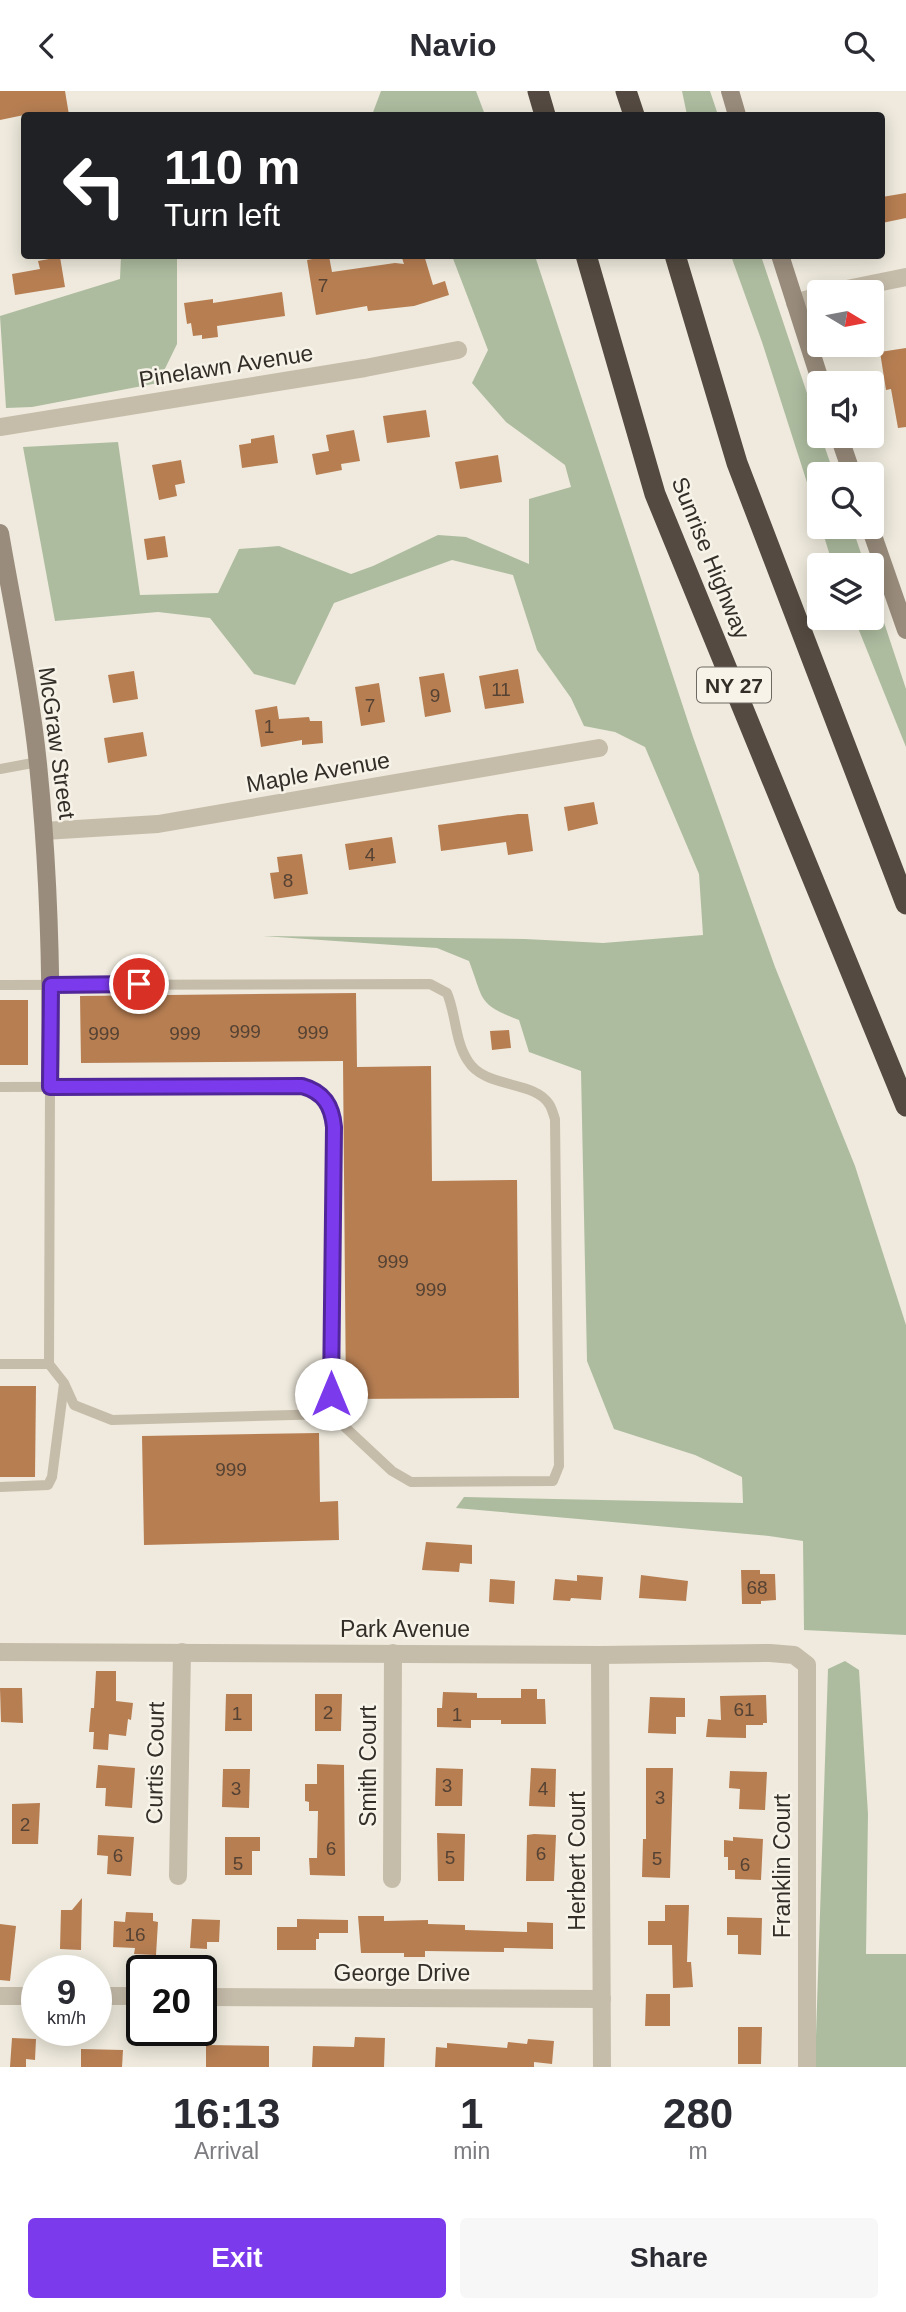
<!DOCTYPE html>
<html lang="en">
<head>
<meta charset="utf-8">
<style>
	body { margin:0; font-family:Helvetica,sans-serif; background:#f7f7f7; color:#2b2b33; height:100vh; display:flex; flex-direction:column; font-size:26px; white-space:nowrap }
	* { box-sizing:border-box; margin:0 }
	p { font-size:23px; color:#7c7c81 }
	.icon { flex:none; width:38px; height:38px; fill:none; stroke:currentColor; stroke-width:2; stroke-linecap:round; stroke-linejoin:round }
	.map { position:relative; height:1976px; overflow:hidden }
	.details { display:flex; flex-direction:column; background:#fff; flex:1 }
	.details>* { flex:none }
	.guide { position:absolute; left:21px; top:21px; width:864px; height:147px; border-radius:7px; box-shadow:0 4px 18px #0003; background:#202124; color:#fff; overflow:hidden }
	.needle { width:46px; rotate:100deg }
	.buttons { position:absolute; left:807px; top:189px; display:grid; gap:14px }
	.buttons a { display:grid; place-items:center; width:77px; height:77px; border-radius:7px; background:#fff; box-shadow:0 4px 18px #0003; font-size:35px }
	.speed { position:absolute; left:21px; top:1864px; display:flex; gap:14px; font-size:35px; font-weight:700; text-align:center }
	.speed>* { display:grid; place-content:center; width:91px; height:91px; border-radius:50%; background:#fff; box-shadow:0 4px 18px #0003; line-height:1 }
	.speed small { font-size:18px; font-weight:400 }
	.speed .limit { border:4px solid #111; border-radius:10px; background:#fff; color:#111 }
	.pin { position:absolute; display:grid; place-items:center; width:60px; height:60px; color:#fff; margin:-30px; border:4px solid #fff; border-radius:50%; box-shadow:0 2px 7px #0007 }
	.me { position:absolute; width:77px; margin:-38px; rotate:0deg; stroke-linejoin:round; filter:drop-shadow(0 0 5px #0008) }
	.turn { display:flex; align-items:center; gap:24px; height:147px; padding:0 28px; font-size:32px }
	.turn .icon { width:91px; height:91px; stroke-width:2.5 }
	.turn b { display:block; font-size:49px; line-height:60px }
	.eta { display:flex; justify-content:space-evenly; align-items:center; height:119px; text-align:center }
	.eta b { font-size:42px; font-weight:700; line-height:49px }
	.cta { display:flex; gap:14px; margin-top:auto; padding:14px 28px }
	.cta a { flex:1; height:80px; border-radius:7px; background:#7c3aed; color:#fff; font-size:28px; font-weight:700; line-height:80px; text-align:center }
	.cta a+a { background:#f7f7f7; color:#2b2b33 }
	header { display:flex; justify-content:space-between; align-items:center; height:91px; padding:0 28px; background:#fff; font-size:32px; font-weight:700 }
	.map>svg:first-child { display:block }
	.green { fill:#adbc9f }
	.building { fill:#b77e52 }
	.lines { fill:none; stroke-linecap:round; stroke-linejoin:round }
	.lane { stroke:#c6bcaa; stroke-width:10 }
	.street { stroke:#c6bcaa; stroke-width:18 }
	.secondary { stroke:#998c7c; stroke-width:18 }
	.highway { stroke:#544a41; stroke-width:21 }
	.route-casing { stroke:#51269a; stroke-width:18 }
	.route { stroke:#7c3aed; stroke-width:12 }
	.labels { text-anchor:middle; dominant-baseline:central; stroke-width:5; stroke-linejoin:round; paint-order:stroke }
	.number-label { font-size:19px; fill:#554233 }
	.shield { fill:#f7f3e9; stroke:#6e6963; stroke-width:2 }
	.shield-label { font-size:21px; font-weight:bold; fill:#342e29 }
	.street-label { font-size:23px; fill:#342e29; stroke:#f7f3e9 }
</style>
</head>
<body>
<header><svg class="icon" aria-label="back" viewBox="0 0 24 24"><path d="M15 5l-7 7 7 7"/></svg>Navio<svg class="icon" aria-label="search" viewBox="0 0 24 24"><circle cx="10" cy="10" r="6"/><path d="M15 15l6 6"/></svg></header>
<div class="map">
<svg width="906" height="1976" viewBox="0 0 906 1976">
	<rect width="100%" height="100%" fill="#efeadd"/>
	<!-- green -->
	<g class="green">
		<polygon points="381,0 476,0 485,24 372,24"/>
		<polygon points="682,0 710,0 718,24 687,24"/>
		<polygon points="121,165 177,165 177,253 158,292 32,316 6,317 0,225 120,188"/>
		<path d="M452 165H535L693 646 775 876 855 1075 906 1234V1544L804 1539 803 1450 769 1445 456 1417 464 1406 743 1412 742 1386 695 1364 614 1338 587 1270 581 980 529 961 519 929C477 913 484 909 469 870L437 857 263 845 525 848 603 852 703 844 699 783 645 656 615 641 584 635 571 607 537 559 513 484 452 469 334 512 295 594 254 583 210 527 158 521 55 530 23 356 118 351 140 504 218 502 239 458 279 455 351 483 373 475 438 444 466 446 529 473V408L571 396 565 374 506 331 472 292 488 259Z"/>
		<polygon points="731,165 761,165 819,338 819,345 821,345 834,383 819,383 819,429 762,251"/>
		<polygon points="821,436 852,436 865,474 833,474"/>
		<polygon points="872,495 906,598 906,656 854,527 872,527"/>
		<polygon points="845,1570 859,1579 868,1723 866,1863 906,1863 906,1976 815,1976 828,1578"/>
	</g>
	<!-- building -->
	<g class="building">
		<polygon points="0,0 65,0 69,24 24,24 0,29"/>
		<polygon points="906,102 906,127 882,132 882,106"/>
		<polygon points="401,164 424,164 433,194 445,190 449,204 414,215 368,220 367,215 316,224 307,169 329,165 332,181 395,172 404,173"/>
		<polygon points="60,166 65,196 15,204 12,183 40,178 38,170"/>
		<polygon points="282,201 285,225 217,235 218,246 202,248 202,244 193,245 191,232 187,233 184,212 213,208 213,212"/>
		<polygon points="906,257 906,336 898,337 891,298 886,299 880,261"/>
		<polygon points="426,319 430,346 387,352 383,325"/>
		<polygon points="354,339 360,370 341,373 342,379 316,384 312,363 329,360 326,344"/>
		<polygon points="274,344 278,372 242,377 239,354 251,352 251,348"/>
		<polygon points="498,364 502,391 460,398 455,371"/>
		<polygon points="181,369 185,392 175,394 177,405 159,409 152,374"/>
		<polygon points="165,445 168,466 147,469 144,448"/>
		<polygon points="518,578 524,612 485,618 479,585"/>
		<polygon points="134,580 138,608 113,612 108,584"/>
		<polygon points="444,582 451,621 425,626 419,586"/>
		<polygon points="379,592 385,631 361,635 355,596"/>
		<polygon points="277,615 279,628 309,626 310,630 322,630 323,652 302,654 302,649 261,656 255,619"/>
		<polygon points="143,641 147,665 108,672 104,647"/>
		<polygon points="594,711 598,733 568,740 564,716"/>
		<polygon points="518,723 528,723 533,760 508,764 506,751 441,760 438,734"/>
		<polygon points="392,746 396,772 349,779 345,753"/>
		<polygon points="302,763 308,803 274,808 270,782 279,781 277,766"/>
		<polygon points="356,902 357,976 431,975 432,1090 517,1089 519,1307 346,1308 343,970 81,972 80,905"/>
		<rect x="0" y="909" width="28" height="65"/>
		<polygon points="509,939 511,957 492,959 490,940"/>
		<polygon points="0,1295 36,1295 35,1386 0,1386"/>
		<polygon points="319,1342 320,1411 338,1410 339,1449 144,1454 142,1345"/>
		<polygon points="426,1451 472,1454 472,1473 460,1472 459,1481 422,1479"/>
		<polygon points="741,1479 760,1479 760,1483 775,1483 776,1509 761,1510 761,1513 742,1513"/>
		<polygon points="577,1484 603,1486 601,1509 571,1507 570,1510 553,1509 555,1488 577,1490"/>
		<polygon points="641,1484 688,1490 686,1510 639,1507"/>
		<polygon points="490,1488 515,1490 514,1513 489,1511"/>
		<polygon points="96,1580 116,1580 116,1610 133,1612 131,1629 128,1628 126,1645 109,1643 108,1659 93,1658 94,1641 89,1641 91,1617 94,1617"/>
		<polygon points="0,1597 22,1597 23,1632 1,1631"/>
		<polygon points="521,1598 537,1598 537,1608 545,1608 546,1633 501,1633 501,1629 471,1629 471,1637 437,1636 437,1617 442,1617 443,1601 477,1602 477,1607 521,1607"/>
		<polygon points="226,1603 252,1603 252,1640 225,1640"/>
		<polygon points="315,1603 342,1603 341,1640 315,1640"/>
		<polygon points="766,1604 767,1632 763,1632 763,1634 746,1634 746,1647 706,1646 708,1628 721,1629 720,1605"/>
		<polygon points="650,1606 685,1607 685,1626 676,1626 676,1643 648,1642"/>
		<polygon points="317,1673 344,1674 345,1785 310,1784 309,1767 317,1767 318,1720 309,1720 309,1711 305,1710 305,1693 317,1693"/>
		<polygon points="98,1674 135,1677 132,1717 105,1715 106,1697 96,1697"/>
		<polygon points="436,1677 463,1678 462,1715 435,1715"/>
		<polygon points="531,1677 556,1678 555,1716 529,1715"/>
		<polygon points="646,1677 673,1677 670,1787 642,1786 643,1748 646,1748"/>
		<polygon points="223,1678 250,1678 249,1717 222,1716"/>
		<polygon points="730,1680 767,1681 765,1719 739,1718 740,1698 729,1697"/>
		<polygon points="40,1712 38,1753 12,1753 12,1713"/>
		<polygon points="437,1742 465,1743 464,1790 438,1790"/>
		<polygon points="534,1743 556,1744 554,1790 526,1790 527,1744"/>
		<polygon points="98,1744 134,1746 131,1785 107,1783 108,1765 97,1764"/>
		<polygon points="225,1746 260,1746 260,1760 252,1760 252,1784 225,1784"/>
		<polygon points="733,1746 763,1748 761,1789 735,1788 735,1779 728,1779 728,1766 724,1766 724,1749 733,1750"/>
		<polygon points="82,1807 81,1859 60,1858 61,1819 72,1819"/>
		<polygon points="665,1814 689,1814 687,1871 691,1871 693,1896 673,1897 672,1854 648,1854 648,1830 665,1830"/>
		<polygon points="126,1821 153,1822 153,1830 158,1831 156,1864 134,1863 135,1857 113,1856 114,1830 125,1831"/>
		<polygon points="358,1825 384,1825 384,1830 428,1829 428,1833 465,1834 465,1839 527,1841 527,1831 553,1832 553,1858 504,1857 504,1861 425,1860 425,1866 404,1866 404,1862 361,1862"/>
		<polygon points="727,1826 762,1827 761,1864 738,1863 738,1844 727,1844"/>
		<polygon points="192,1828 220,1829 219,1851 207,1851 207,1858 190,1857"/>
		<polygon points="297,1828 348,1829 348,1842 319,1842 319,1848 316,1848 316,1859 277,1859 277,1836 297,1836"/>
		<polygon points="0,1833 16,1835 10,1890 0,1889"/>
		<polygon points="646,1903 670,1903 670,1935 645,1935"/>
		<polygon points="738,1936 762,1936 761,1973 738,1973"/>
		<polygon points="355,1946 385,1947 384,1976 312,1976 313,1955 354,1956"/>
		<polygon points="12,1947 36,1948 35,1969 26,1968 26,1976 10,1976"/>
		<polygon points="528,1948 554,1950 552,1973 534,1971 534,1976 435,1976 436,1956 447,1957 447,1952 507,1957 508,1951 527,1953"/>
		<polygon points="206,1954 269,1955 269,1976 206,1976"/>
		<polygon points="81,1958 123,1959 122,1976 81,1976"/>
	</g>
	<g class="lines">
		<!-- lane -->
		<g class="lane">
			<polyline points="0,678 38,671"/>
			<path d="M0 894 430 893 447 902C456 923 455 951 468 970 485 998 534 989 549 1013 552 1017 553 1023 555 1028L559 1375 553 1390 411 1391 392 1380 331 1323 112 1329 74 1314 64 1292 49 1273 50 996"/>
			<path d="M0 996 301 995C323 1000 332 1015 334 1036L331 1323"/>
			<polyline points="0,1273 49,1273"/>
			<polyline points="0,1396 48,1394 52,1386 64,1293"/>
		</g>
		<!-- street -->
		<g class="street">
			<polyline points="832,201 906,186"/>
			<polyline points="795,212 819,205"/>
			<polyline points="0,336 365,277 458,259"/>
			<polyline points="44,740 158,733 599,657"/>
			<polyline points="0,1561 600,1564 770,1562 794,1564 807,1574 807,1976"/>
			<polyline points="600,1564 602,1976"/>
			<polyline points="178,1785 182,1561"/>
			<polyline points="392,1788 393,1562"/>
			<polyline points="0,1905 37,1905"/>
			<polyline points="96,1905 142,1905"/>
			<polyline points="201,1906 602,1908"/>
		</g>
		<!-- secondary -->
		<g class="secondary">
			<polyline points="730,0 737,24"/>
			<polyline points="780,164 821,292"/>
			<polyline points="839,345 852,383"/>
			<polyline points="870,436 906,539"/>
			<path d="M0 442C13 518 30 595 38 673 49 782 52 886 50 996"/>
		</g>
		<!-- highway -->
		<g class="highway">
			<polyline points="538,0 545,24"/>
			<polyline points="626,0 634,24"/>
			<polyline points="586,164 655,403 906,1015"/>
			<polyline points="675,164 737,372 906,813"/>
		</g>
	</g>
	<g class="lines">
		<!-- route casing -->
		<g class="route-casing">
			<path id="route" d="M139 893 51 894 50 996 302 995C324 1001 332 1015 334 1036L331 1303"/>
		</g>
		<!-- route -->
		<use href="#route" class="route"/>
	</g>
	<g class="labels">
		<!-- number labels -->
		<g class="number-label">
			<text x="323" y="194">7</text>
			<text x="501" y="598">11</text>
			<text x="435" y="604">9</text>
			<text x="370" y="614">7</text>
			<text x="269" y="635">1</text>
			<text x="370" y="763">4</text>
			<text x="288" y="789">8</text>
			<text x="245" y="940">999</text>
			<text x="313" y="941">999</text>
			<text x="104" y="942">999</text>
			<text x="185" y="942">999</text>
			<text x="393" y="1170">999</text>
			<text x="431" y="1198">999</text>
			<text x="231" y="1378">999</text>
			<text x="757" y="1496">68</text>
			<text x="744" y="1618">61</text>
			<text x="328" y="1621">2</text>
			<text x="237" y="1622">1</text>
			<text x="457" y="1623">1</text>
			<text x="447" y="1694">3</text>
			<text x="236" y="1697">3</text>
			<text x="543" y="1697">4</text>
			<text x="660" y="1706">3</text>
			<text x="25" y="1733">2</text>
			<text x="331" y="1757">6</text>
			<text x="541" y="1762">6</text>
			<text x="118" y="1764">6</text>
			<text x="450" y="1766">5</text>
			<text x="657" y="1767">5</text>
			<text x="238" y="1772">5</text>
			<text x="745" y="1773">6</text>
			<text x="135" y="1843">16</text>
		</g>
		<!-- shield labels -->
		<rect class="shield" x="697" y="576.5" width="74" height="35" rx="5"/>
		<g class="shield-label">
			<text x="734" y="594">NY 27</text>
		</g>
		<!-- street labels -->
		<g class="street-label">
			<text transform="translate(226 275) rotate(-9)">Pinelawn Avenue</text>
			<text transform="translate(711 467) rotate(68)">Sunrise Highway</text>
			<text transform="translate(57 652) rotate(82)">McGraw Street</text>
			<text transform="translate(318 681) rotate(-10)">Maple Avenue</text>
			<text x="405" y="1538">Park Avenue</text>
			<text transform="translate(155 1672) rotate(-89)">Curtis Court</text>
			<text transform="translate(368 1675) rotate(-90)">Smith Court</text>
			<text transform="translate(577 1770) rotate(-90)">Herbert Court</text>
			<text transform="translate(782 1775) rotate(-90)">Franklin Court</text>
			<text x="402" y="1882">George Drive</text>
		</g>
	</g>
</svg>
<div class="buttons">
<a><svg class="needle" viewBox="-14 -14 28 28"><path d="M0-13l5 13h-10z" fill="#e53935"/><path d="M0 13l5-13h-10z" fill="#7c7c81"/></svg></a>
<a><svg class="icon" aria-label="sound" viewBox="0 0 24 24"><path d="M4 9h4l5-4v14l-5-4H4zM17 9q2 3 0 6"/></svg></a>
<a><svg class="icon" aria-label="search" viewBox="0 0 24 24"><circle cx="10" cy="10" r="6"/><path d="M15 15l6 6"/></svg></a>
<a><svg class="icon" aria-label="layers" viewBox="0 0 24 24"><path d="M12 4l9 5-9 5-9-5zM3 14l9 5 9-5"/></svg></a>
</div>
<div class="speed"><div>9<small>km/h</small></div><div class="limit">20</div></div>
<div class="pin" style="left:139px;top:893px;background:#d93025"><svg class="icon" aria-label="arrive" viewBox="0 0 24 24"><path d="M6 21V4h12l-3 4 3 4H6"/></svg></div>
<svg class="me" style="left:331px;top:1303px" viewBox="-20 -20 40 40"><circle r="19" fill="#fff"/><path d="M0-13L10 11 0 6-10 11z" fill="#7c3aed"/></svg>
<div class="guide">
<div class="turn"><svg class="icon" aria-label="left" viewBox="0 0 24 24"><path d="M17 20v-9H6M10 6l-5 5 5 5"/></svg><div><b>110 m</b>Turn left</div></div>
</div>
</div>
<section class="details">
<div class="eta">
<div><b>16:13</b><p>Arrival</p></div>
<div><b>1</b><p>min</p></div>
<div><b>280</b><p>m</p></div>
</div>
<div class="cta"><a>Exit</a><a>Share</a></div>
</section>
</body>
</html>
